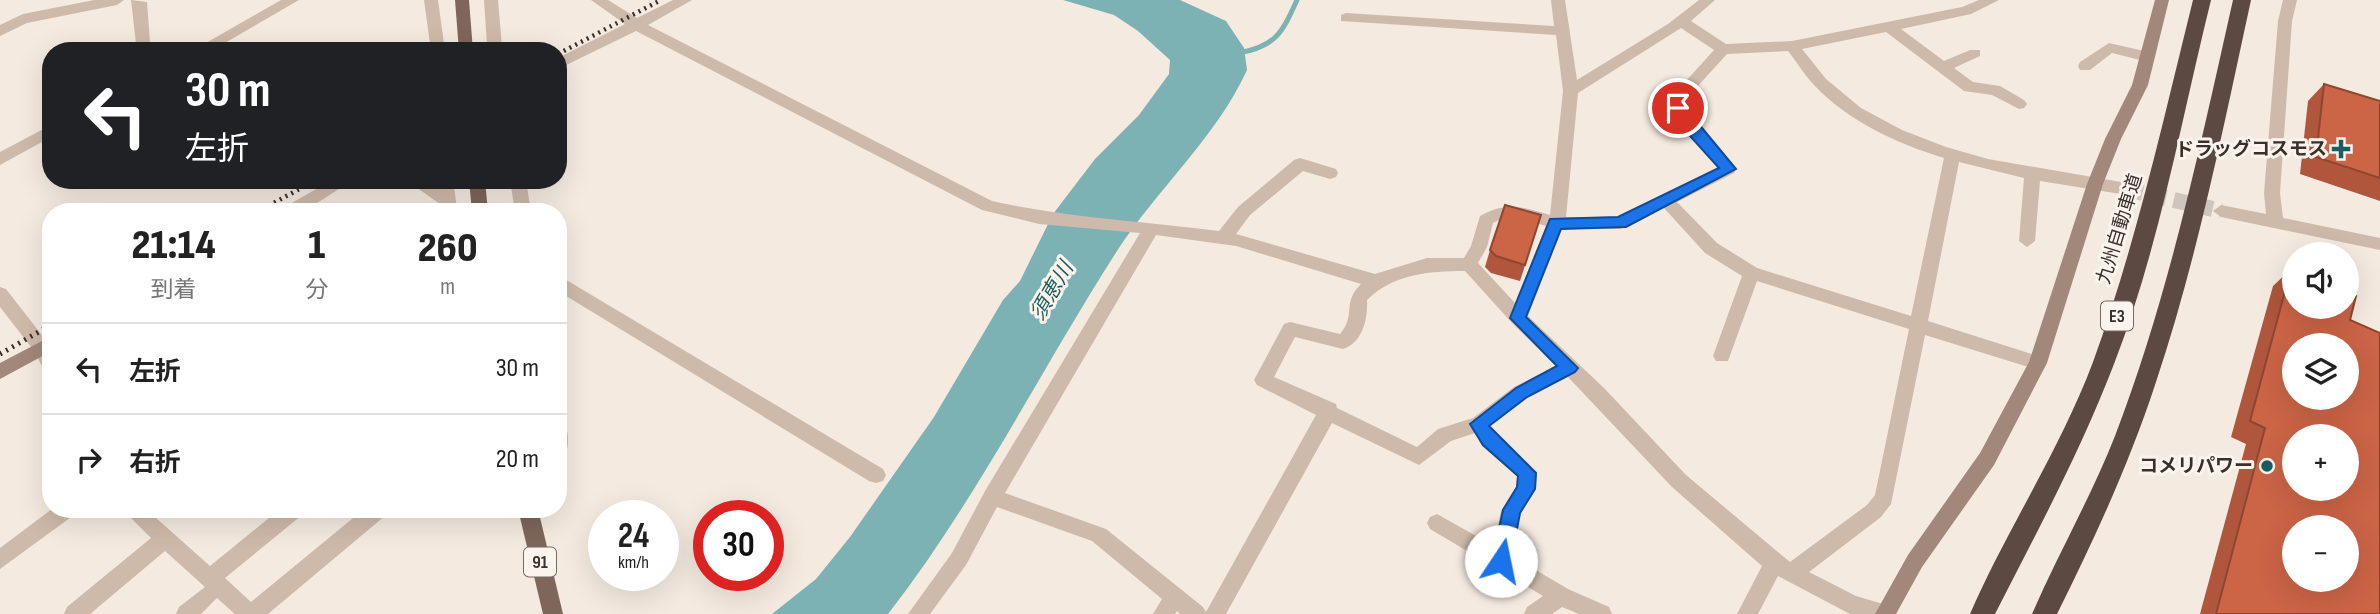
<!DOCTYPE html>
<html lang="ja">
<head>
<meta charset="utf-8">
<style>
	body { margin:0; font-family:"Sofia Sans Condensed","Noto Sans JP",sans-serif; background:#f2f2f2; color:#222; height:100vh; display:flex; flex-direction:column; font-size:26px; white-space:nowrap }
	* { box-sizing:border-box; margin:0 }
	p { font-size:23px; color:#767676 }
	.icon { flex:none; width:38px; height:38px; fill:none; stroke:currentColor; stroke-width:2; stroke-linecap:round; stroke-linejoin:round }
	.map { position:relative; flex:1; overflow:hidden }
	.panel { position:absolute; left:42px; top:203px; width:525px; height:315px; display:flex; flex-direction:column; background:#fff; border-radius:28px; box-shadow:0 7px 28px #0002 }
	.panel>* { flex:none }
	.banner { position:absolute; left:42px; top:42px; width:525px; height:147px; border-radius:28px; box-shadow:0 7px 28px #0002; background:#202124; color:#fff; overflow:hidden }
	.controls { position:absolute; left:2282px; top:242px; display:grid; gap:14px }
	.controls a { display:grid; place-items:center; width:77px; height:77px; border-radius:50%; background:#fff; box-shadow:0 7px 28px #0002; font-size:35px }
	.speed { position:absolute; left:588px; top:500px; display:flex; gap:14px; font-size:35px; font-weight:700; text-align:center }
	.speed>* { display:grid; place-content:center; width:91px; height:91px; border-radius:50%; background:#fff; box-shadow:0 7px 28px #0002; line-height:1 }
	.speed small { font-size:18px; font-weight:400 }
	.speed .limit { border:10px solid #d22; background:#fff; color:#111 }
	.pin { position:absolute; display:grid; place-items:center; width:60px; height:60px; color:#fff; margin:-30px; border:4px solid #fff; border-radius:50%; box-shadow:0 2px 7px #0007 }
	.me { position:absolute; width:77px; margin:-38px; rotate:11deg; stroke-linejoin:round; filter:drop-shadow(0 0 5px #0008) }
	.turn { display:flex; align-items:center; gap:24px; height:147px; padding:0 28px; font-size:32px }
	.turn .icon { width:91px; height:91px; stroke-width:2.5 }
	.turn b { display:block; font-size:49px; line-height:60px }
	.eta { display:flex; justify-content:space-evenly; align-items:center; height:119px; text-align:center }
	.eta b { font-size:42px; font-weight:800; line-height:49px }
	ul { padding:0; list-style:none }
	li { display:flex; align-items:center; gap:21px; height:91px; padding:0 28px; border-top:2px solid #e0e0e0 }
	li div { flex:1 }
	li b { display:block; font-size:26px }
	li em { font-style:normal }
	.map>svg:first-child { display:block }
	.water { fill:#7db2b4 }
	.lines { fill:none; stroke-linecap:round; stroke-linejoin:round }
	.stream { stroke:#7db2b4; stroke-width:5 }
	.street-tunnel { stroke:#cfc5bc; stroke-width:16; stroke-dasharray:16 8; stroke-linecap:butt }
	.street { fill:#cebaaa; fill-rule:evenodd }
	.secondary { fill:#a2887b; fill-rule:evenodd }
	.primary { fill:#7e665a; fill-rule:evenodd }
	.highway { fill:#5c4941; fill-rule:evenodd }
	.rail-far1 { stroke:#3b2f2a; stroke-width:4.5; stroke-dasharray:2 4.5; stroke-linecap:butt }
	.rail { stroke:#3b2f2a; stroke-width:5; stroke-dasharray:2 5; stroke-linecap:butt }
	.wall { fill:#af563c }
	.building { fill:#cc6446; stroke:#8f4631; stroke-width:2; fill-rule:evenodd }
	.route { fill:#1a73e8; stroke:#114b97; stroke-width:2 }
	.poi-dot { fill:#1d5d60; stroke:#fbf4ed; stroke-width:2.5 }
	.labels { text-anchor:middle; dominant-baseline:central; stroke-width:6; stroke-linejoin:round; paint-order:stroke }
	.shield { fill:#fbf4ed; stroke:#756a64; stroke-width:2 }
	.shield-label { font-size:18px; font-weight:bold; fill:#3b2f2a }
	.poi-label { font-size:19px; font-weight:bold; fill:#3b2f2a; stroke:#fbf4ed; text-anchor:end }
	.street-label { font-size:19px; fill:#3b2f2a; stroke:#fbf4ed }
	.water-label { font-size:21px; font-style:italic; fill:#1d5d60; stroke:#fbf4ed }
</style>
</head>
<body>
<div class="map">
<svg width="2380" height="614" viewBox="0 0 2380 614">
	<rect width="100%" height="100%" fill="#f4eae0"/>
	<!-- water -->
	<path class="water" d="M1063 0H1180L1226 21 1244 48 1247 70C1216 138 1157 189 1117 251 1040 371 976 501 888 614H772L816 579 850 537 934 417 1003 300 1020 281 1053 214 1095 159 1139 115 1169 74 1170 60 1138 31 1114 15Z"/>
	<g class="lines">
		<!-- stream -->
		<path class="stream" d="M1239 53C1276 46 1282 33 1297 0"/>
		<!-- street-tunnel -->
		<polyline class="street-tunnel" points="2127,189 2221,211"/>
		<!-- street -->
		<g class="street">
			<polygon points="94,0 124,0 117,5 27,23 0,36 0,25 23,14"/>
			<polygon points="131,0 147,2 150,42 161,51 143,51 136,44"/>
			<polygon points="281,0 299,0 211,51 192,51"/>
			<polygon points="424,0 438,0 445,51 431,51"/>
			<polygon points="484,0 498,0 502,47 500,51 481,51 487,45"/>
			<path d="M591 0H608L637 18 673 0H692L648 25 992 201C1067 218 1144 221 1219 231L1238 207 1294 160 1300 158 1336 169 1338 173 1336 177 1330 179 1303 171 1250 215 1236 234 1375 274 1427 258H1464L1471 246 1480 216C1507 201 1522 207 1550 215L1563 91 1556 35 1341 21V15L1346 13 1554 26 1551 0H1565L1577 80 1668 24 1699 0H1715L1691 21 1726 44 1792 41 1962 7 1979 0H1999L1971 14 1901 29 1944 61 1970 50H1980V56L1954 68 1973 82 2000 86 2024 100 2027 104 2024 108 2019 109 1992 95 1964 91 1886 32 1802 49 1826 79 1861 108 1902 130 1946 147 1988 159 2127 183 2135 189 2127 195 2040 181 2035 241 2027 247 2019 241 2024 178 1959 162 1928 321 2044 358 2047 363 2044 368 2038 370 1925 335 1891 504 1881 517 1809 572 1856 596 1893 607 1896 614H1850L1778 576 1758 614H1737L1762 566 1672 487 1568 377 1528 397 1490 426 1537 473 1536 489 1520 514 1512 556 1568 589 1609 607 1612 614H1579L1562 607 1552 614H1524L1527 607 1543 596 1430 529 1427 523 1430 517 1437 514 1494 546 1501 511 1516 487 1517 476 1482 446 1475 433 1451 441 1419 465 1332 423 1226 614H1180L1177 611 1175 614H1153L1162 599 1092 541 997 507 966 565 930 614H908L952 553 985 491 1140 233 1039 224 982 210 636 31 558 69V58L625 24ZM1681 28 1714 50 1675 93 1670 108 1718 167 1618 217H1566L1578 93ZM1788 51C1797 62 1805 76 1815 86 1848 121 1898 144 1944 158L1911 316 1757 268 1717 243 1677 202 1734 173 1736 169 1686 107 1687 98 1727 54ZM1664 208 1705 253 1742 276 1713 356 1716 361H1728L1757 281 1909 329 1875 495 1867 505 1790 562 1686 475 1604 388 1528 316 1562 229H1620ZM1503 218 1522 219 1546 226 1515 303 1478 263 1487 247 1493 223ZM1156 235 1236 246 1361 284C1341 304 1357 314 1340 334L1290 322 1284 324 1254 380 1257 385 1316 415 1206 612 1203 607 1106 529 1005 493ZM1465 271 1512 323 1556 366 1514 387 1473 418 1438 429 1417 447 1337 408 1336 404 1274 377 1295 337 1343 349C1363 343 1368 318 1367 300 1393 274 1429 271 1465 271Z"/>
			<polygon points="2283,0 2297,0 2292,21 2280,193 2283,218 2380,238 2380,250 2221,217 2213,211 2221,205 2266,214 2264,193 2278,21"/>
			<polygon points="2109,43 2153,53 2155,57 2148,62 2112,53 2090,70 2080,70 2078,66 2080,62"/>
			<polygon points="51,125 51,137 0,165 0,152"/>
			<polygon points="332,180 353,180 303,212 281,212 283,208"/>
			<polygon points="406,180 427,180 438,187 437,180 453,180 457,208 455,212 443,212 440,204"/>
			<polygon points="510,180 526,180 531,212 515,212"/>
			<polygon points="558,275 883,469 886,475 883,481 876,483 869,481 558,291"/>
			<polygon points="0,287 6,289 48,343 51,375 45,373 35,352 0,307"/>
			<path d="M558 424 565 426C569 435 569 445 565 454L558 456Z"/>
			<polygon points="52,509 77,509 74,515 0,569 0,548"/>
			<polygon points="122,509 146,509 210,566 280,509 305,509 302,515 225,578 251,602 364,509 389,509 386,515 268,614 235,614 217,598 201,614 176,614 179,607 205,587 165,551 90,614 64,614 67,607 151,538"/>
		</g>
		<!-- secondary -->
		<g class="secondary">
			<polygon points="2155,0 2169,0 2148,85 2121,139 2103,184 2047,363 1994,465 1922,567 1896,614 1875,614 1908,555 1980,453 2029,362 2087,184 2105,139 2132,85"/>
			<polygon points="42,341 48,343 51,348 48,353 0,379 0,363"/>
		</g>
		<!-- primary -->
		<g class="primary">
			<polygon points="455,0 469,0 473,51 459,51"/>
			<polygon points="469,180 485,180 488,212 472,212"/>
			<polygon points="518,509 538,509 563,614 543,614"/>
		</g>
		<!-- highway -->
		<g class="highway">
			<path d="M2193 0H2211C2181 121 2159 248 2114 364 2081 450 2037 532 1995 614H1970C2007 529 2060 450 2093 362 2136 244 2163 121 2193 0Z"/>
			<path d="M2233 0H2251C2223 129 2197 260 2155 385 2129 464 2094 540 2057 614H2032C2058 554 2091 497 2115 436 2169 295 2200 147 2233 0Z"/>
		</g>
		<!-- rail-far1 -->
		<g class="rail-far1">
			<polyline points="558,54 661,0"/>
			<polyline points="257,212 316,180"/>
		</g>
		<!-- rail -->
		<polyline class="rail" points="0,354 51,325"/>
	</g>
	<!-- wall -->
	<g class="wall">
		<polygon points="2324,84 2380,101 2380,201 2300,174 2308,101"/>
		<polygon points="1541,215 1520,281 1491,273 1485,267 1490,250"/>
		<polygon points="2291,269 2350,320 2380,614 2200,614 2246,444 2231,437 2273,286"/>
	</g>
	<!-- building -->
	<g class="building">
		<polygon points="2324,84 2380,101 2380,178 2316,157"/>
		<polygon points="1505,205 1541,215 1525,265 1496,256 1490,250"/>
		<path d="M2291 269 2294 270V306H2347V292L2356 296 2350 320 2380 333V614H2216L2265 428 2250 421ZM2294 345H2347V397H2294ZM2294 436H2347V488H2294ZM2294 527H2347V579H2294Z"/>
	</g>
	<!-- route -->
	<polygon class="route" points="1678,104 1683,105 1736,169 1626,227 1561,229 1526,317 1578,368 1575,372 1527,397 1489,426 1536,473 1535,489 1520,513 1511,561 1508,567 1501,569 1495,567 1492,561 1503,510 1517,487 1518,476 1483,445 1470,424 1516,388 1557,366 1510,318 1550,219 1618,217 1719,168 1681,126 1671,108"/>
	<!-- markers -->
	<g class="poi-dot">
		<path d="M2337.5 138.5h7v7h7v7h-7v7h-7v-7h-7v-7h7z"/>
		<circle cx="2267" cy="466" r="7"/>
	</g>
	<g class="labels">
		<!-- shield labels -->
		<g class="shield">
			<rect x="2101" y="301.5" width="32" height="29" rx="5"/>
			<rect x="524" y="547.5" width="32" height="29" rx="5"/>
		</g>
		<g class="shield-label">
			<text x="2117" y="316">E3</text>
			<text x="540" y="562">91</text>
		</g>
		<!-- poi labels -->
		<g class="poi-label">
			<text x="2327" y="149">ドラッグコスモス</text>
			<text x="2253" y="466">コメリパワー</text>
		</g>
		<!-- street labels -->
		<g class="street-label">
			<text transform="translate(2120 229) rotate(-73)">九州自動車道</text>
		</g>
		<!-- water labels -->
		<g class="water-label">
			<text transform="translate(1052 291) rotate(-60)">須恵川</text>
		</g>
	</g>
</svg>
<div class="controls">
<a><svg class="icon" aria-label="sound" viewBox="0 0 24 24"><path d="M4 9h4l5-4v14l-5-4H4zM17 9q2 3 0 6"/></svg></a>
<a><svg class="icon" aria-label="layers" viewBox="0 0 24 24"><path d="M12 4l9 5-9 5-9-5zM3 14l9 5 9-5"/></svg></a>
<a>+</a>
<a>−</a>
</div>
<div class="speed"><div>24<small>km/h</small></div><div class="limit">30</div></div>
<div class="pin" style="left:1678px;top:108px;background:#d93025"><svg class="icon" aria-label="arrive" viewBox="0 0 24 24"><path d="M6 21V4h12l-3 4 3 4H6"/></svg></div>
<svg class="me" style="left:1501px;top:561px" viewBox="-20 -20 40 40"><circle r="19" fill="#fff"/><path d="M0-13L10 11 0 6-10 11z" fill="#1a73e8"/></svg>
<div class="banner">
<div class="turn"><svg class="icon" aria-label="left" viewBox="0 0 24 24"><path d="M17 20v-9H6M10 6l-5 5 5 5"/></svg><div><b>30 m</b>左折</div></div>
</div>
<section class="panel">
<div class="eta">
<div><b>21:14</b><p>到着</p></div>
<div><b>1</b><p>分</p></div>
<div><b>260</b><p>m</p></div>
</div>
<ul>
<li><svg class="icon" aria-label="left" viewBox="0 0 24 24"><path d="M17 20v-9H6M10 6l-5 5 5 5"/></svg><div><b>左折</b></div><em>30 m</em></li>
<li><svg class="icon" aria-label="right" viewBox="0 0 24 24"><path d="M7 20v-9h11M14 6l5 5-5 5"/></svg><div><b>右折</b></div><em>20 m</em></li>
</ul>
</section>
</div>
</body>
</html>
